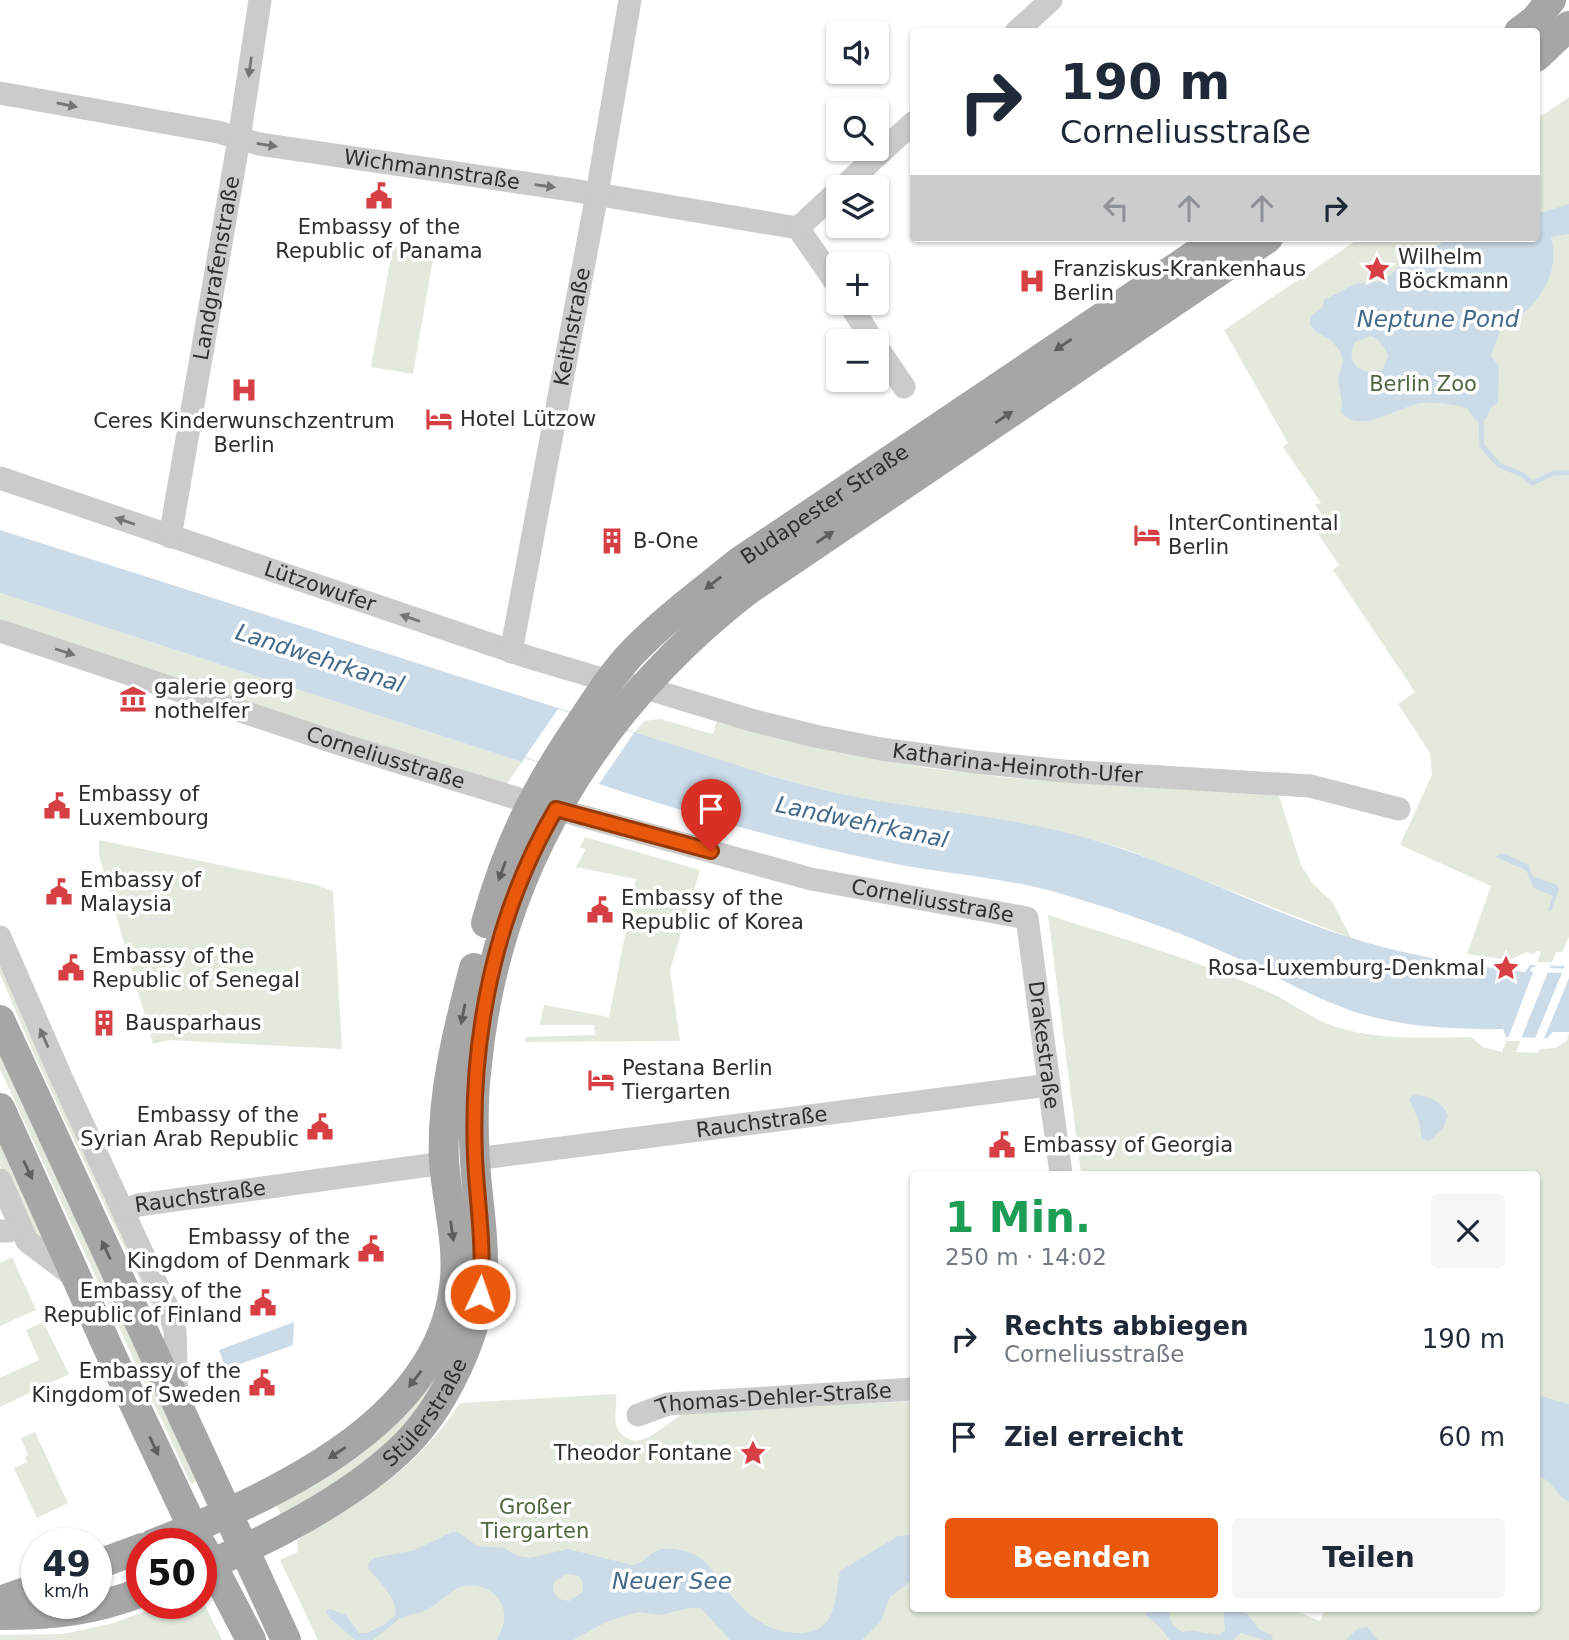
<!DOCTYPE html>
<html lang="de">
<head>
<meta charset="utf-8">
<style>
	body { margin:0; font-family:"DejaVu Sans",sans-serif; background:#f6f6f7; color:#1f2937; height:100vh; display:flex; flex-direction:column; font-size:26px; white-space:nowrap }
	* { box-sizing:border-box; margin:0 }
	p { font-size:23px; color:#747a83 }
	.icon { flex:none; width:38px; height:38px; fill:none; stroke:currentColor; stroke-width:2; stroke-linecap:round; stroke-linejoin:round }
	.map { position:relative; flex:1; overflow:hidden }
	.panel { position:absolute; left:910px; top:1171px; width:630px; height:441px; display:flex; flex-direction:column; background:#fff; border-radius:7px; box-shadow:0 2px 5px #0004 }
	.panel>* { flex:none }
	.hud { position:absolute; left:910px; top:28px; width:630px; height:214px; border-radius:7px; box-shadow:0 2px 5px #0004; background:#fff; color:#1f2937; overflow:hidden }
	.controls { position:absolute; left:826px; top:21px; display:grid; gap:14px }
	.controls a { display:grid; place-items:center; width:63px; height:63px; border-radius:7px; background:#fff; box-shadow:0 2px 5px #0004; font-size:35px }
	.speed { position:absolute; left:21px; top:1528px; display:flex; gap:14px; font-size:35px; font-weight:700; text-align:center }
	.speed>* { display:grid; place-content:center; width:91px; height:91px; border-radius:50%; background:#fff; box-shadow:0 2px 5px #0004; line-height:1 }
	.speed small { font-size:18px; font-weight:400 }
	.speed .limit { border:10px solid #d22; background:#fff; color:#111 }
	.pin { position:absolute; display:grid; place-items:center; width:60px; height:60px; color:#fff; margin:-72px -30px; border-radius:50% 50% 50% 0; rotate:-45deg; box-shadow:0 0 7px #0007 }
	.pin .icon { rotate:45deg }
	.me { position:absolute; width:77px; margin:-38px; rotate:3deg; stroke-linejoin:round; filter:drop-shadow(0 0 5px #0008) }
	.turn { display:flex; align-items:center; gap:24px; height:147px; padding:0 35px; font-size:32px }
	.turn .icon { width:91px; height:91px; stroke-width:2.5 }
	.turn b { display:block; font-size:49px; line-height:60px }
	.lanes { display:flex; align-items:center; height:66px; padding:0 35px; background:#0003; justify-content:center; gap:35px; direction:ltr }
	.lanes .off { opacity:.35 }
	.round { display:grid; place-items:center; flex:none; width:74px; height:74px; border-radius:7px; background:#f6f6f7 }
	.headline { display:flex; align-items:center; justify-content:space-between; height:119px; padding:0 35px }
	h1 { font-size:42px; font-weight:600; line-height:52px; color:#1e9e55 }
	.primary-button { display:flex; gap:14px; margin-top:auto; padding:14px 35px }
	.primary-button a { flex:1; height:80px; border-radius:7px; background:#ea580c; color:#fff; font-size:28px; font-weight:600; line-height:80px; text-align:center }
	.primary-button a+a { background:#f6f6f7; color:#1f2937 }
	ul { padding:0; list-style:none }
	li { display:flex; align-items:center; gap:21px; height:98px; padding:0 35px }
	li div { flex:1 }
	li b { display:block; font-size:26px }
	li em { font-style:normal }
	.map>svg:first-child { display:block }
	.green { fill:#e3eadd }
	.water { fill:#cbdbe8; fill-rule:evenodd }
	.pier { fill:#fff }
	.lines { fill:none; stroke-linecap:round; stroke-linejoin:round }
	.stream { stroke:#cbdbe8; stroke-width:5 }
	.minor { stroke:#cbcbcb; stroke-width:23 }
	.major { stroke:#a6a6a6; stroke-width:30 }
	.oneway { fill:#757575 }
	.oneway2 { fill:#5e5e5e }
	.route-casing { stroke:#983908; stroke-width:18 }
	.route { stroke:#ea580c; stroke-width:12 }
	.labels { text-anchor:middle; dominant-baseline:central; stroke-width:7; stroke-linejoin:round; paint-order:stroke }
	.street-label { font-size:21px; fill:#2e2e2e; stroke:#fff }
	.poi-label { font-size:21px; fill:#2e2e2e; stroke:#fff; text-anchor:start }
	.park-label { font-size:21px; fill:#4f663f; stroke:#fff }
	.water-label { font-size:23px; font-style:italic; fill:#436a89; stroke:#fff }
</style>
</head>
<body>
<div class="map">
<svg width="1569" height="1640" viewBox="0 0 1569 1640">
	<rect width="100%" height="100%" fill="#fff"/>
	<!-- green -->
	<g class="green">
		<path d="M1569 97V937L1562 952H1556L1516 1052 1538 1053 1540 1049 1555 1048 1567 1041 1569 1033V1640H318L280 1560 298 1552 297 1541 301 1537C365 1499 419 1467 460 1403L616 1394C618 1415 607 1431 634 1441 654 1440 666 1422 684 1414L913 1401 914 1608H1288L1320 1621 1326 1608H1536V1174H1081L1048 915C1123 939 1200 961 1271 993 1296 1005 1315 1022 1343 1029 1385 1040 1427 1038 1471 1037L1483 1047 1502 1052 1541 952 1536 951 1534 954 1526 952 1510 960 1467 954 1491 886 1400 845 1432 775 1430 753 1398 704 1415 692 1333 570 1339 565 1316 531 1327 523 1315 504 1321 503 1283 447 1288 443 1224 330 1360 238H1536L1537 119Z"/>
		<polygon points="393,246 434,253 413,374 371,367"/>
		<polygon points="0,593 522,762 504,788 0,623"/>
		<path d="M660 719 713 734 716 722 857 756 927 768 1011 778 1196 786 1278 793 1301 865 1313 884 1333 903 1351 938 1122 848C1039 824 956 815 870 800 790 785 712 757 634 733L644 721Z"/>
		<polygon points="585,837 700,870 670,970 680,1041 525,1042 525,1037 595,1035 594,1025 540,1025 544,1005 609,1017 636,879 576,867 586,849 580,848"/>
		<polygon points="99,840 317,885 333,891 342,1049 169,1040 153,1044 99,855"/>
		<polygon points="0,955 165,1316 166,1336 36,1059 0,974"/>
		<polygon points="0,1052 200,1480 191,1484 0,1069"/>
		<polygon points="0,1145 49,1251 38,1245 17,1202 0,1165"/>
		<path d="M467 1186 459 1341 416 1416 361 1467 281 1515 277 1506C335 1476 384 1444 424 1391L455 1188Z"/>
		<polygon points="12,1257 36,1310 0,1326 0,1263"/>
		<polygon points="43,1322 69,1374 0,1407 0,1378 39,1360 26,1330"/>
		<polygon points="35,1432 68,1503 37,1518 14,1468 27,1462 25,1457 28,1455 21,1438"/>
		<polygon points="201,1597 222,1640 0,1640 0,1635 63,1634 114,1623 166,1603 201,1603"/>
	</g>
	<!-- water -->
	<g class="water">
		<path d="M1569 204V234L1551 237C1559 267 1546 293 1524 313L1507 310 1491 356 1499 366 1498 402 1490 409 1486 419 1476 421 1467 408C1453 404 1437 402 1423 403 1397 406 1361 436 1341 412L1342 402 1338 380 1343 361 1340 351 1331 340 1316 332 1310 325 1311 316 1323 307 1324 300 1355 284 1384 281 1403 263 1424 258 1431 250 1450 238H1536L1537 214ZM1371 336C1379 338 1386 349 1388 357L1382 370C1361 377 1344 363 1355 342Z"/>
		<path d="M0 530 765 774C800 784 836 794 873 800 944 812 1017 818 1086 838 1173 862 1253 905 1339 934 1399 954 1462 965 1525 972L1530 965 1569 966V969L1533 967 1530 970 1531 972 1569 973V1032H1553L1547 1038 1506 1037 1503 1029C1460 1029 1418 1028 1377 1018 1329 1007 1285 980 1241 960 1184 933 1123 912 1062 894 1004 877 944 874 886 862 763 837 643 801 525 758L522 762 0 593Z"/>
		<polygon points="1500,854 1505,854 1529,865 1532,876 1557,885 1559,890 1551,911 1548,911 1553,896 1534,888 1526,870 1495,857"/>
		<path d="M1414 1095C1430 1096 1441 1101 1448 1115L1443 1128 1430 1141 1422 1139 1419 1121 1409 1099Z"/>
		<polygon points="294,1322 293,1345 226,1369 219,1350"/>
		<path d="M1537 1395 1569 1404V1502C1556 1495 1552 1479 1537 1476Z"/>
		<path d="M452 1532H458L477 1546 504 1548 518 1556 530 1558 568 1549 632 1565C648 1561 644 1558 654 1552 664 1545 681 1550 691 1553 708 1560 714 1573 724 1587 744 1612 764 1632 798 1633 838 1633 834 1600 840 1571L898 1536 913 1535V1579L890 1597 881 1621 862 1640H730L701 1608H689L661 1615 638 1612 608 1621 573 1640H497C499 1634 504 1626 504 1619 507 1595 479 1579 458 1588 446 1594 438 1604 426 1610 418 1615 412 1612 401 1619L396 1615C396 1596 379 1582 368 1568L369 1562 375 1558 415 1550ZM566 1574 579 1576 583 1583V1592L569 1601 559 1599 553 1591 554 1582Z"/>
		<polygon points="1146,1608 1168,1608 1172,1624 1182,1632 1193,1631 1219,1635 1225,1630 1223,1608 1242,1608 1259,1629 1273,1636 1272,1640 1264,1640 1241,1633 1233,1640 1170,1640 1159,1626 1146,1615"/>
		<polygon points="330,1609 346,1615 359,1633 367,1633 381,1626 385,1630 373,1640 355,1640 330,1618 326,1611"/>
		<polygon points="1367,1627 1378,1640 1346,1640 1357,1629"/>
	</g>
	<!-- pier -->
	<g class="pier">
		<polygon points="558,709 634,733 599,784 525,757"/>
		<polygon points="1537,962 1552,962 1520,1041 1507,1041"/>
		<polygon points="1566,963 1569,963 1569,978 1543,1041 1534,1041"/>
	</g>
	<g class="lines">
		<!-- stream -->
		<g class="stream">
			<polyline points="1481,420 1482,446 1499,465 1523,475 1532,483 1554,473 1569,473"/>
			<polyline points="383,1629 397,1617"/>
		</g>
		<!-- minor -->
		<g class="minor">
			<polyline points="1016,32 1051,0"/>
			<path id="s1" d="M0 93 218 132 259 144 572 190 798 228 838 286"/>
			<polyline points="843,187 914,122"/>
			<polyline points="798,228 838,191"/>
			<polyline points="849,303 873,341"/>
			<polyline points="877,347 904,387"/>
			<path id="s2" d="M0 478 528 657 609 681 642 687 751 720 815 736 881 749 975 762 1064 771 1310 786 1399 809"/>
			<path id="s3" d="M170 537 239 139 260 0"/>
			<path id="s4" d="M0 631 343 745 532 803"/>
			<path id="s5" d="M511 652 597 194 630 0"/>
			<path id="s6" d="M556 809 811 879 1027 918 1061 1174"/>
			<polyline points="0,937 61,1077 170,1313 175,1331 177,1397"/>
			<path id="s7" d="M475 1159 1049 1085"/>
			<polyline points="0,1180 27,1241 77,1279"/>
			<path id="s8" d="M123 1211 138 1205 444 1163"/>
			<polyline points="0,1231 9,1231 20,1226"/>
			<path id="s9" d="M638 1415 668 1404 914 1389"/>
		</g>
		<!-- major -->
		<g class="major">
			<polyline points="1519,32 1535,20 1551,0"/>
			<polyline points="1536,57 1569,26"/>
			<path id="s10" d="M486 923C508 844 536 788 582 721 598 697 613 673 633 652 665 619 703 591 739 562L1220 238"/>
			<polyline points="0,1020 286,1640"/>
			<polyline points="0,1108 114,1361 200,1543"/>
			<path d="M153 1544C267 1499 437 1426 454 1288 460 1246 447 1203 444 1161 441 1098 458 1029 474 968"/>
			<polyline points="203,1548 251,1640"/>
			<polyline points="96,1565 142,1548"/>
			<path id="s11" d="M201 1568C267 1541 346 1500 398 1452 444 1410 481 1331 483 1269 484 1233 477 1197 475 1161 473 1129 473 1095 477 1064 496 870 596 708 748 590L1268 238"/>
			<polyline points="0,1601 37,1588"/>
			<path d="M0 1615C53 1615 92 1611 142 1592"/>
		</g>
	</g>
	<!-- one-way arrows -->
	<defs><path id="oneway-solid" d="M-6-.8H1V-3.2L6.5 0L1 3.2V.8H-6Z" transform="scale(1.75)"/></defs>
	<g class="oneway">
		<use href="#oneway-solid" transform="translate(250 67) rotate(98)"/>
		<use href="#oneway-solid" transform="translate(67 105) rotate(11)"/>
		<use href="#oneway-solid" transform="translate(267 145) rotate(9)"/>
		<use href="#oneway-solid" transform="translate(545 186) rotate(8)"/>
		<use href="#oneway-solid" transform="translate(125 521) rotate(-161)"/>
		<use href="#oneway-solid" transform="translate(410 618) rotate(-161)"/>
		<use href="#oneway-solid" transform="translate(65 652) rotate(18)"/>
		<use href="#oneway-solid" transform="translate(44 1038) rotate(-114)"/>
	</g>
	<g class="oneway2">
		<use href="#oneway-solid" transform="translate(1063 345) rotate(146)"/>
		<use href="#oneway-solid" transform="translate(1004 417) rotate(-34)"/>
		<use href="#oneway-solid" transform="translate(825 537) rotate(-34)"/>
		<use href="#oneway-solid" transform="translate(713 583) rotate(142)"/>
		<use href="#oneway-solid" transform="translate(502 871) rotate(110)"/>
		<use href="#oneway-solid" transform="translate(463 1014) rotate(101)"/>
		<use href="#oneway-solid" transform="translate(28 1170) rotate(65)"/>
		<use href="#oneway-solid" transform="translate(452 1231) rotate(82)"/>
		<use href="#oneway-solid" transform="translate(106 1250) rotate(-115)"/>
		<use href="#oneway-solid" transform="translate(415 1379) rotate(128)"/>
		<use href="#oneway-solid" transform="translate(154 1446) rotate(65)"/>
		<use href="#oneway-solid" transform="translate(337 1453) rotate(147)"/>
	</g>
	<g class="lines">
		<!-- route casing -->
		<g class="route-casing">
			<path id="route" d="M480 1294C485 1248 477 1203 475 1157 470 1037 495 912 556 809L711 851"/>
		</g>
		<!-- route -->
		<use href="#route" class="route"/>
	</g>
	<!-- icons -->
	<defs>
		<g id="civic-bare" transform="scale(2.1)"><path d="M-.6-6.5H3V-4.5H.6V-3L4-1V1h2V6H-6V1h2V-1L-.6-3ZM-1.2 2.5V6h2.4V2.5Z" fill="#d63f43" stroke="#fff" stroke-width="2.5" paint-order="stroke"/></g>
		<g id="sight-bare" transform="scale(2.1)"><path d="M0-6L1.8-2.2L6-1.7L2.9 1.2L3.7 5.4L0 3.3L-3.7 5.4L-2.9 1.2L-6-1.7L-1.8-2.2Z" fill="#d63f43" stroke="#fff" stroke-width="2.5" paint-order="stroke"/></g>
		<g id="hospital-bare" transform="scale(2.1)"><path d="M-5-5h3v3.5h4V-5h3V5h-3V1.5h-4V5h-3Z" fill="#d63f43" stroke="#fff" stroke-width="2.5" paint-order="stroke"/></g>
		<g id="hotel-bare" transform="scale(2.1)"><path d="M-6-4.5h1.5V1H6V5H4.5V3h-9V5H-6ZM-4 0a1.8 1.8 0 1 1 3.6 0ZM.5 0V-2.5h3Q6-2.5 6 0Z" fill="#d63f43" stroke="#fff" stroke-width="2.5" paint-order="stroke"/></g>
		<g id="building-bare" transform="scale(2.1)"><path d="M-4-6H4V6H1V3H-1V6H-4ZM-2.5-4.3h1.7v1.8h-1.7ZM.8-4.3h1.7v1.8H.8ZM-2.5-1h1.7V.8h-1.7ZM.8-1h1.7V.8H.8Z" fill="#d63f43" stroke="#fff" stroke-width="2.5" paint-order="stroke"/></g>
		<g id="museum-bare" transform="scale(2.1)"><path d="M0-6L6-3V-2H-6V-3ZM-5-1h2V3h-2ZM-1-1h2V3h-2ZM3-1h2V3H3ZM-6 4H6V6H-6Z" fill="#d63f43" stroke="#fff" stroke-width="2.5" paint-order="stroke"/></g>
	</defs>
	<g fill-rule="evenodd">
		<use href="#civic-bare" x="379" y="196"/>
		<use href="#sight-bare" x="1377" y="269"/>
		<use href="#hospital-bare" x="1032" y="281"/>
		<use href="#hospital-bare" x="244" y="390"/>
		<use href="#hotel-bare" x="439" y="419"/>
		<use href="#hotel-bare" x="1147" y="535"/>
		<use href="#building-bare" x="612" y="541"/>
		<use href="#museum-bare" x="133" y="699"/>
		<use href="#civic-bare" x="57" y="806"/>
		<use href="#civic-bare" x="59" y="892"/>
		<use href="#civic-bare" x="600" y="910"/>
		<use href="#civic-bare" x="71" y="968"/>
		<use href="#sight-bare" x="1506" y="968"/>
		<use href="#building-bare" x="104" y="1023"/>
		<use href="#hotel-bare" x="601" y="1080"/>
		<use href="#civic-bare" x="320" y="1127"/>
		<use href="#civic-bare" x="1002" y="1145"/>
		<use href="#civic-bare" x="371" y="1249"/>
		<use href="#civic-bare" x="263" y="1303"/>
		<use href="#civic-bare" x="262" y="1383"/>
		<use href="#sight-bare" x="753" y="1453"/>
	</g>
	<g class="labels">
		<!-- street labels -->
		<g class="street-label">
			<text stroke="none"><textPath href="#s1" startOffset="439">Wichmannstraße</textPath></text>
			<text stroke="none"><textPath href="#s3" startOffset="273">Landgrafenstraße</textPath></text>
			<text stroke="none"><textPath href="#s5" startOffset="331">Keithstraße</textPath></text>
			<text stroke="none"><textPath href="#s10" startOffset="553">Budapester Straße</textPath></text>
			<text stroke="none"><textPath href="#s2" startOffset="338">Lützowufer</textPath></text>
			<text stroke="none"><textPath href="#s4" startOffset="406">Corneliusstraße</textPath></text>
			<text stroke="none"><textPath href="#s2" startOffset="1060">Katharina-Heinroth-Ufer</textPath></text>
			<text stroke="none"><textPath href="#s6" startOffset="388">Corneliusstraße</textPath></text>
			<text stroke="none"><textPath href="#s6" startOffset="612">Drakestraße</textPath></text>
			<text stroke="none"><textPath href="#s7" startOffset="289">Rauchstraße</textPath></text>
			<text stroke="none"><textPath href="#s8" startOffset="79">Rauchstraße</textPath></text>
			<text stroke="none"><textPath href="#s9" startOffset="138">Thomas-Dehler-Straße</textPath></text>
			<text stroke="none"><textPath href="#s11" startOffset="278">Stülerstraße</textPath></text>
		</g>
		<!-- poi labels -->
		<g class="poi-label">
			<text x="379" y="227" text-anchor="middle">Embassy of the<tspan x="379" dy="24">Republic of Panama</tspan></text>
			<text x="1398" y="257">Wilhelm<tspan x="1398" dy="24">Böckmann</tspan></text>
			<text x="1053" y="269">Franziskus-Krankenhaus<tspan x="1053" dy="24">Berlin</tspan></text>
			<text x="460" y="419">Hotel Lützow</text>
			<text x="244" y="421" text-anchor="middle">Ceres Kinderwunschzentrum<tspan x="244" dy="24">Berlin</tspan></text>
			<text x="1168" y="523">InterContinental<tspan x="1168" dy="24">Berlin</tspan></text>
			<text x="633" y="541">B-One</text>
			<text x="154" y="687">galerie georg<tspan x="154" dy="24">nothelfer</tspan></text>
			<text x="78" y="794">Embassy of<tspan x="78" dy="24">Luxembourg</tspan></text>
			<text x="80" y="880">Embassy of<tspan x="80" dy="24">Malaysia</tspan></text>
			<text x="621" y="898">Embassy of the<tspan x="621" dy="24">Republic of Korea</tspan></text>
			<text x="92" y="956">Embassy of the<tspan x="92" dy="24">Republic of Senegal</tspan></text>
			<text x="1485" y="968" text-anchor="end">Rosa-Luxemburg-Denkmal</text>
			<text x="125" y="1023">Bausparhaus</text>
			<text x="622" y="1068">Pestana Berlin<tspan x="622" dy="24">Tiergarten</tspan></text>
			<text x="299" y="1115" text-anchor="end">Embassy of the<tspan x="299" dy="24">Syrian Arab Republic</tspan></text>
			<text x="1023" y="1145">Embassy of Georgia</text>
			<text x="350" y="1237" text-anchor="end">Embassy of the<tspan x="350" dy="24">Kingdom of Denmark</tspan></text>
			<text x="242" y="1291" text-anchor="end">Embassy of the<tspan x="242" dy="24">Republic of Finland</tspan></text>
			<text x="241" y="1371" text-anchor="end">Embassy of the<tspan x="241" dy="24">Kingdom of Sweden</tspan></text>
			<text x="732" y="1453" text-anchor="end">Theodor Fontane</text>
		</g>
		<!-- park labels -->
		<g class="park-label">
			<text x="1423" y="384">Berlin Zoo</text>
			<text x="535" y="1507">Großer<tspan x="535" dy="24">Tiergarten</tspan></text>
		</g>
		<!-- water labels -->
		<g class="water-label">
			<text x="1438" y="319">Neptune Pond</text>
			<text transform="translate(320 658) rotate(18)">Landwehrkanal</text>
			<text transform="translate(862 822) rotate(12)">Landwehrkanal</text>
			<text x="672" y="1581">Neuer See</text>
		</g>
	</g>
</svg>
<div class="controls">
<a><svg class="icon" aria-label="sound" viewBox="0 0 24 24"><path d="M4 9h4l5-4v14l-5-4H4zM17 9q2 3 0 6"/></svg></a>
<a><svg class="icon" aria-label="search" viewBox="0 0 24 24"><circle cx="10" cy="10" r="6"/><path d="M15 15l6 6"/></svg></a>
<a><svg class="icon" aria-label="layers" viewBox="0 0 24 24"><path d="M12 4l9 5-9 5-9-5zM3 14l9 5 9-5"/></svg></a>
<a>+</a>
<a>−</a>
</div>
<div class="speed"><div>49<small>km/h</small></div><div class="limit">50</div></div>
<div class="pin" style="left:711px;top:851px;background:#d93025"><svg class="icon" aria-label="arrive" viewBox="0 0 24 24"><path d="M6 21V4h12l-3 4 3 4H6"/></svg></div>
<svg class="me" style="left:480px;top:1294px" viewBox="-20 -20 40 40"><circle r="17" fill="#ea580c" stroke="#fff" stroke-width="3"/><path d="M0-11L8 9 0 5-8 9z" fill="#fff"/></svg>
<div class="hud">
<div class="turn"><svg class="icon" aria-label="right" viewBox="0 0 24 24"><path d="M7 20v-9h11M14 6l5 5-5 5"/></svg><div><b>190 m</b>Corneliusstraße</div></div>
<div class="lanes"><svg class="icon off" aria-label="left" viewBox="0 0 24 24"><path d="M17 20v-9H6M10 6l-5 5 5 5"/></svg><svg class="icon off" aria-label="ahead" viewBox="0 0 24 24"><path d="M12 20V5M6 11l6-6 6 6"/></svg><svg class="icon off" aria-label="ahead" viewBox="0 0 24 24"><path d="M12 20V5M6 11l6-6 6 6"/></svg><svg class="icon" aria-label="right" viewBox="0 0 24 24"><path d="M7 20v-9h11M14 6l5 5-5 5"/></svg></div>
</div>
<section class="panel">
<div class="headline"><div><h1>1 Min.</h1><p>250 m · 14:02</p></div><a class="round"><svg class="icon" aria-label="close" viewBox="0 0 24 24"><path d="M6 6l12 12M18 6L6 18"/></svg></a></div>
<ul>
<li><svg class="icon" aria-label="right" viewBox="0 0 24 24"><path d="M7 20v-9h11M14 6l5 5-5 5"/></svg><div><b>Rechts abbiegen</b><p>Corneliusstraße</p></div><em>190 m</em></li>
<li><svg class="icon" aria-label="arrive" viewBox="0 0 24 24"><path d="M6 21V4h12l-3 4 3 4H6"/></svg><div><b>Ziel erreicht</b></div><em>60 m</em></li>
</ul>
<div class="primary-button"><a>Beenden</a><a>Teilen</a></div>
</section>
</div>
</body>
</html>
